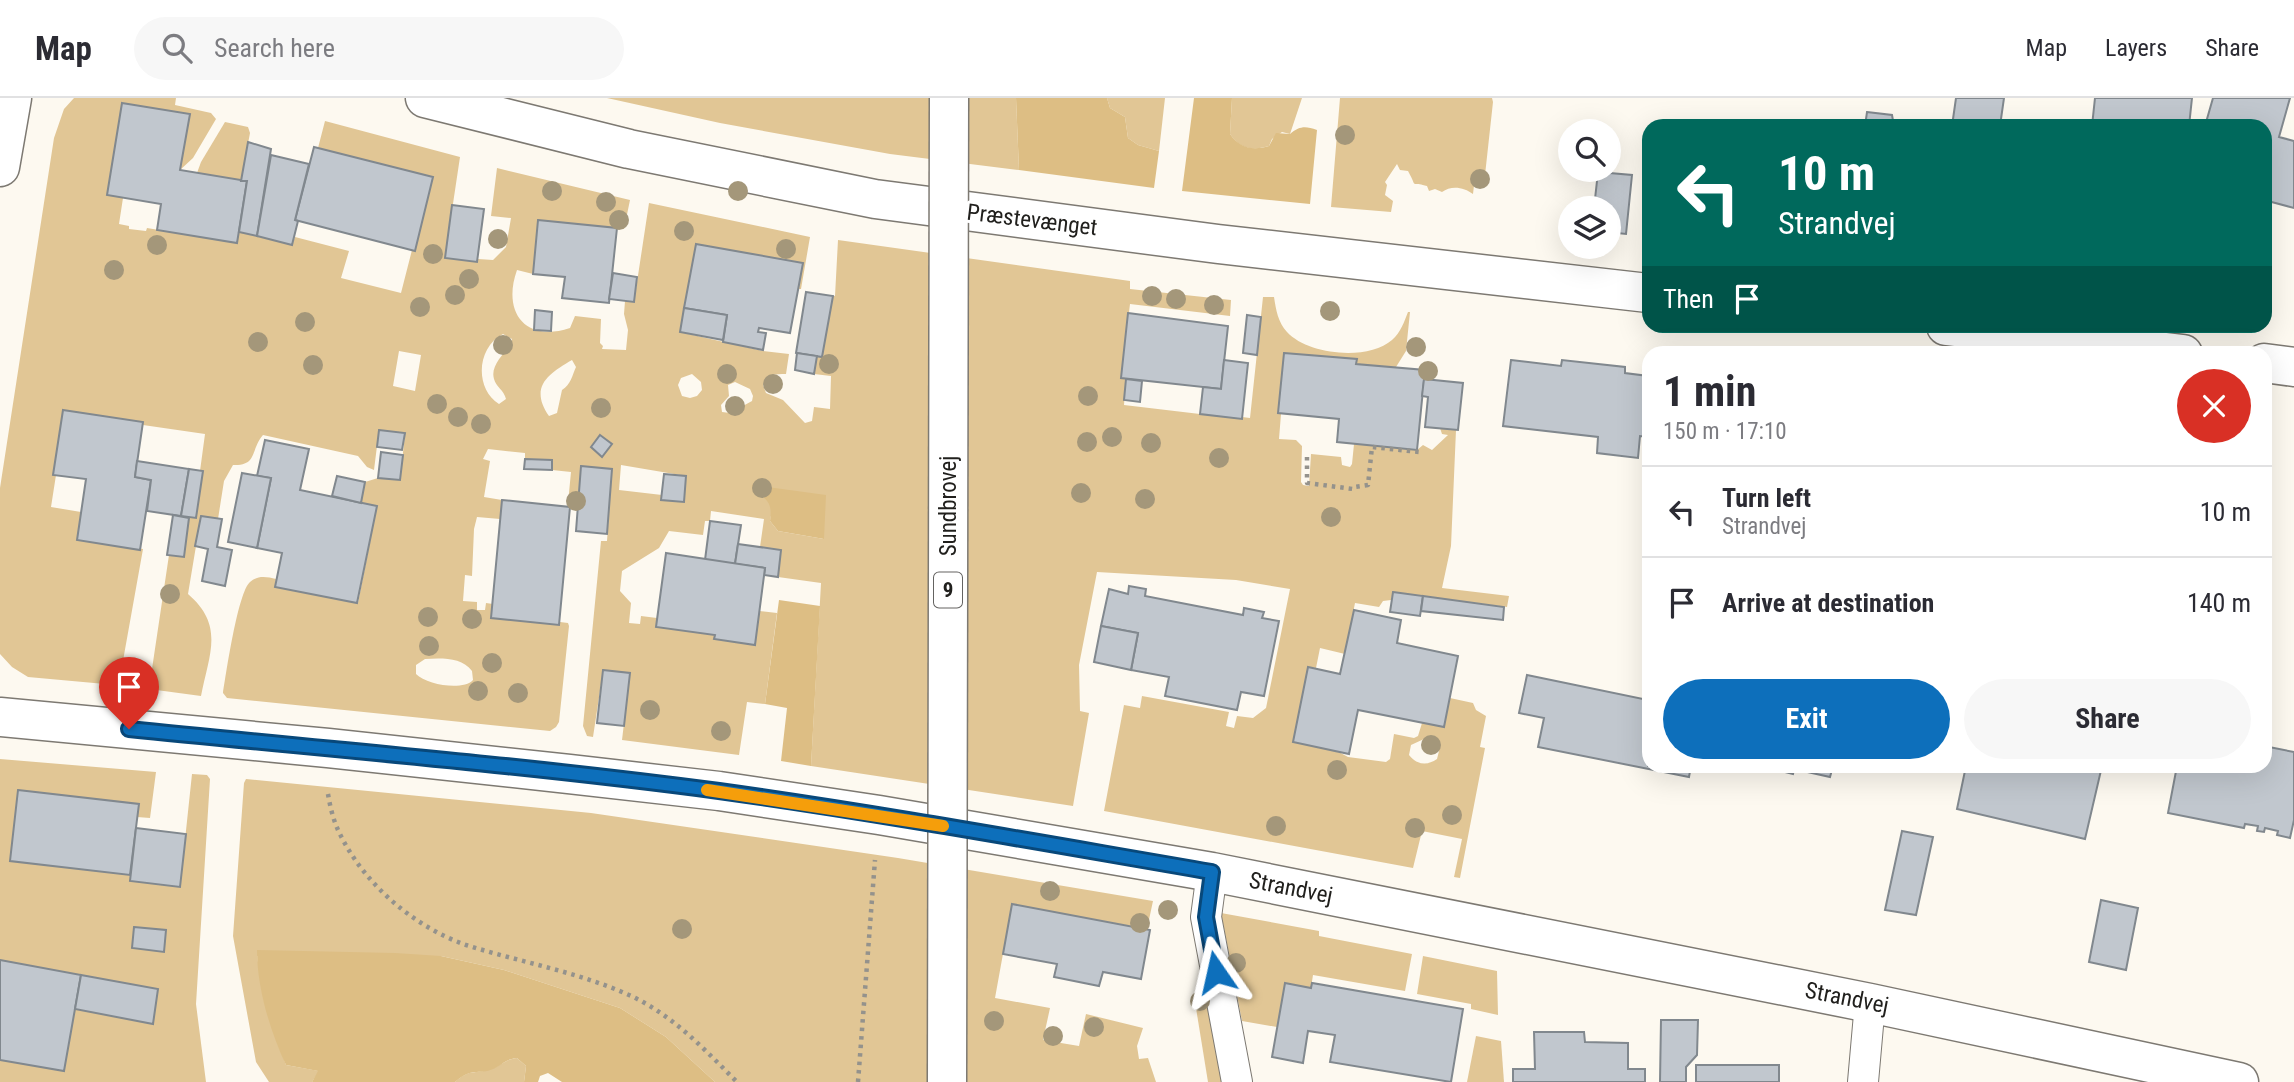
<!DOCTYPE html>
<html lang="en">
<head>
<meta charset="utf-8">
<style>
	body { margin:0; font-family:"Roboto Condensed",sans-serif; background:#f7f7f7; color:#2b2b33; height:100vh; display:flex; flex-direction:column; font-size:26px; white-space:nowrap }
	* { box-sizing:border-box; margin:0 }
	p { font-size:23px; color:#7c7c81 }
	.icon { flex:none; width:38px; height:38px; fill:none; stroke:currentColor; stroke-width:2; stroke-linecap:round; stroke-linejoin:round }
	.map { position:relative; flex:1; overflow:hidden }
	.details { position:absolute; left:1642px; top:248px; width:630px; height:427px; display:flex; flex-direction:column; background:#fff; border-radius:21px; box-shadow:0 7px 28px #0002 }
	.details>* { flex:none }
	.banner { position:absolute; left:1642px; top:21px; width:630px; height:214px; border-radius:21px; box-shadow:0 7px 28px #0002; background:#00695c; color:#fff; overflow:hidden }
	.controls { position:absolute; left:1558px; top:21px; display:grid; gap:14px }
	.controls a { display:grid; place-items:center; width:63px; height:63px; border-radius:50%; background:#fff; box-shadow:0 7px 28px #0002; font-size:35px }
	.pin { position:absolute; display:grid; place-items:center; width:60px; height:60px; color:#fff; margin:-72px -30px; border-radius:50% 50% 50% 0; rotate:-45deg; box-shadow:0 0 7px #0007 }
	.pin .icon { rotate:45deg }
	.me { position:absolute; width:77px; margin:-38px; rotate:349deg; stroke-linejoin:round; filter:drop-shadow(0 0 5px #0008) }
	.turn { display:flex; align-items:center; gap:24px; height:147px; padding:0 21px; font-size:32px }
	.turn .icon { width:91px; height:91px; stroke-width:2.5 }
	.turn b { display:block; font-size:49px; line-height:60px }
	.then { display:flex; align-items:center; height:66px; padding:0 21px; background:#0003; gap:14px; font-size:26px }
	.round { display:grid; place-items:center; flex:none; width:74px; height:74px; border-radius:37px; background:#f7f7f7 }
	.overview { display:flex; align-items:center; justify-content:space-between; height:119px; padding:0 21px }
	h1 { font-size:42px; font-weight:700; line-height:52px }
	.cta { display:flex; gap:14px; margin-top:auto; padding:14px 21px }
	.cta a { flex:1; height:80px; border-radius:42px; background:#0d6fbb; color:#fff; font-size:28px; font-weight:700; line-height:80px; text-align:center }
	.cta a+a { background:#f7f7f7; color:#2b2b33 }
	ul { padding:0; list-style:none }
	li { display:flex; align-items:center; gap:21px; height:91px; padding:0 21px; border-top:2px solid #e1e1e2 }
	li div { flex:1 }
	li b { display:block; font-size:26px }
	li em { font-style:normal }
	header { display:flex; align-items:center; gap:42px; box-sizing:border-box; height:98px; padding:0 35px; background:#fff; border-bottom:2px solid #e1e1e2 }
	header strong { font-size:33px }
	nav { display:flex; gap:38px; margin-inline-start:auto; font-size:24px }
	.search { width:490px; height:63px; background:#f7f7f7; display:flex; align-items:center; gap:18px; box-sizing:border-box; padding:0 24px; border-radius:38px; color:#7c7c81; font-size:26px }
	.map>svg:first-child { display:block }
	.green { fill:#e1c695; fill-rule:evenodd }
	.forest { fill:#ddbe84 }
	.building { fill:#c1c7ce; stroke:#81888e; stroke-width:2 }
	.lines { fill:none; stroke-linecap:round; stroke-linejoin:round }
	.lane-casing { stroke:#7d7972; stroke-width:32 }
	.street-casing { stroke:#7d7972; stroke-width:41 }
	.secondary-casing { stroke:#7d7972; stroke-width:41 }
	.path { stroke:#94928c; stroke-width:4.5; stroke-dasharray:3.5 5; stroke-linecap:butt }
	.lane { stroke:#fff; stroke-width:30 }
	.street { stroke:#fff; stroke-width:38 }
	.secondary { stroke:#fff; stroke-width:38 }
	.primary-bridge-casing { stroke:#7d7972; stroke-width:41; stroke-linecap:butt }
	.primary-bridge { stroke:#fff; stroke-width:38 }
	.tree { fill:#a4977a }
	.route-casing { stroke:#08487a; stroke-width:18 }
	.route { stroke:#0d6fbb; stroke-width:12 }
	.slow { stroke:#f59e0b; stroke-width:12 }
	.labels { text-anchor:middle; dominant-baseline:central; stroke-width:6; stroke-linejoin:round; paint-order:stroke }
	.shield { fill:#fff; stroke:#646361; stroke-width:2 }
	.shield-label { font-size:21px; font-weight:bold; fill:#21201d }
	.street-label { font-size:23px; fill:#21201d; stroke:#fff }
</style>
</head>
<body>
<header>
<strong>Map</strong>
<div class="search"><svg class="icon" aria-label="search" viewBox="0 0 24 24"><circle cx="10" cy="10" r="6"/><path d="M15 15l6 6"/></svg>Search here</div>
<nav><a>Map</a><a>Layers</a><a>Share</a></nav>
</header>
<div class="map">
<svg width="2294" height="984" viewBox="0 0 2294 984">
	<rect width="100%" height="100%" fill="#fdf9f0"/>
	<!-- green -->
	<g class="green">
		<path d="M74 0H176L175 7 211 15 216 21 193 60 180 72 190 16 122 5 107 96 123 100 119 126 129 128V131L146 133 147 130 237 145 239 134 292 147 295 139 349 153 341 180 401 195 412 152H415L433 79 318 50 325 23 460 59 445 159 477 164 478 161 493 162 506 149 511 120 491 118 497 70 630 102 624 131 538 122 533 176 517 172C502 214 525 245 570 230L575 218 601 221 600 245 603 248 602 251 626 252 628 232 624 216 625 203 634 204 649 105 810 139 801 191H797L802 165 696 146 680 234 763 253 789 256 786 276C775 276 767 276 763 287L766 295 783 302 805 325 812 323 814 309 830 311 831 278 814 276 817 258 822 259 833 198H835L838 142 1130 183V191L1231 202 1230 218 1130 206 1121 280 1126 281 1124 307 1242 321V319L1250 320 1263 199H1274C1276 212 1278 224 1287 234 1308 257 1368 263 1392 242 1401 234 1404 224 1408 214H1410L1406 253 1396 269 1356 266V261L1284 255 1278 315 1281 316 1279 341 1296 342 1302 348 1301 384 1303 387 1309 388 1311 356 1341 359 1342 367 1350 369 1352 366 1354 346 1417 352 1423 347 1432 352 1448 337 1442 336 1440 330 1456 332 1451 448 1442 490 1509 498 1507 509 1393 494 1391 502 1383 503 1379 509 1355 505 1345 556 1320 550 1316 570 1308 569 1293 644 1335 652 1348 659 1386 664 1390 661 1394 636 1414 640 1418 638 1422 625 1444 629 1450 600 1473 605 1476 612 1486 618 1480 649 1485 650 1460 780 1454 779 1462 741 1422 733 1413 770 1104 713 1124 607 1140 610 1142 598 1229 614 1226 628 1234 630 1237 618 1253 620 1266 610 1290 491 1236 482 1097 474 1079 567 1080 613 1089 615 1073 708 811 668 821 485 778 479 781 452 760 449 764 421 711 413 710 423H705L703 437 669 433 659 450 622 473 620 493 631 505 629 525 640 526 641 518 657 520 656 529 715 537V541L754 547 759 513 777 515 765 606 747 604 739 657 622 642 630 575 603 573 593 639 587 638 583 628 601 443H607L612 371 581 368 578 405H568L571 374 552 372V362L525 361V355L488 351 483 361 490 363 484 399 502 402 500 421 477 419 474 431 472 478 465 477 463 503 477 504V512H485L486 505 493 506 492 520 559 527 560 524 568 525 569 528 559 624 556 629 550 633 227 600 223 595C226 576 238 494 250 484 258 477 267 479 276 481L275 489 358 505 377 408 361 405 365 384 378 380 400 382 405 336 379 332 374 372 367 369 358 358 263 337C250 352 258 368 233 367L224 383 218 421 201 418 188 496C225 528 209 556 201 598L149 591 169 457 184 459 189 420H196L203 374 200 373 205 336 143 327V324L63 312 53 376 56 377 51 409 81 414 77 442 143 451 119 585 116 587 28 579 12 569 0 556V390L54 40 64 11ZM503 236 512 241V246C504 255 490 268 494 281 496 289 504 292 506 301L499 306C474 290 477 249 503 236ZM399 253 421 257 415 293 393 288ZM572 262 576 269C572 278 571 286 562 292L557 315 549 318C529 289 548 276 572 262ZM692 276 701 284 702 292 697 298 690 300 682 298 678 287 681 280ZM735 284 750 291 753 298 752 303 730 315 722 314 721 307 729 298 728 287ZM621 367 686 378 684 404 662 402V397L619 392ZM769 404 824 441 778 433 770 423 772 412ZM425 561C441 560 462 559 472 573L473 582C463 593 427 587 416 576V567ZM1424 641 1434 646 1439 653 1437 661C1427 668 1417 667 1409 657L1411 647Z"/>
		<polygon points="607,0 1016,0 1019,72 890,56 720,25"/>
		<polygon points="1107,0 1165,0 1159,53 1138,47 1128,40 1125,19 1110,10"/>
		<path d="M1232 0H1302L1290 36 1282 34 1272 41 1269 48C1252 53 1240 51 1230 36Z"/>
		<path d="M1340 0H1492L1493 4 1485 77 1480 75 1475 79 1473 96C1464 89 1451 87 1442 94L1435 91 1429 93 1427 88C1408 82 1419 93 1408 73L1400 72 1397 66 1385 84 1387 87 1385 97 1393 103 1391 114 1331 109Z"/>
		<polygon points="225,24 248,29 250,35 241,83 197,75 201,64"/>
		<polygon points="0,661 156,674 150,720 137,719 138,706 18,692 10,762 130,777 130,783 180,789 192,676 207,677 210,681 196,906 206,984 0,984 0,962 64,973 81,877 0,862"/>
		<polygon points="246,681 591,715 898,760 1153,803 1147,831 1012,806 995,900 1050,910 1043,942 1079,948 1086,916 1143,930 1137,948 1139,961 1148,960 1156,984 715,984 666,939 620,910 504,872 441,858 257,858 264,903 286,967 319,973 312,984 269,984 256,964 233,838 244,685"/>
		<polygon points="1221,815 1319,833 1319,838 1412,856 1405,893 1313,877 1311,890 1285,886 1277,929 1242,923"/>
		<polygon points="1423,858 1497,873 1498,917 1471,911 1471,906 1417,896"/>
		<polygon points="1199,898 1206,903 1222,984 1208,984 1195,904"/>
		<polygon points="1476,938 1501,943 1504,984 1467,984"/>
		<path d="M517 960 526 968 524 984H455C471 970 473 977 491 971 501 968 506 961 517 960Z"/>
	</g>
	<!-- forest -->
	<g class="forest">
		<polygon points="1016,0 1107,0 1110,10 1125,19 1128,40 1138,47 1159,53 1154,90 1019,72"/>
		<path d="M1194 0H1232L1230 36C1240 50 1252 53 1269 48L1276 35 1290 36C1300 28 1305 28 1317 32L1310 106 1182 93Z"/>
		<path d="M752 387 826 397 824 441 778 433 770 423C773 403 766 402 752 390Z"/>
		<polygon points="779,502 820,508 811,668 781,663 787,610 765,606"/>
		<path d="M257 852 395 855 441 858 504 872 620 910 666 939 715 984H562L548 975 540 978 538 984H524L526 968 517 960C507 961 504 965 497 969 480 979 474 967 455 984H312L318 973 286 967C270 933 257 890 257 852Z"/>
	</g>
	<!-- building -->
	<g class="building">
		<polygon points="1956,0 2004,0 2000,28 1952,28"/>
		<polygon points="2095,0 2192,0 2189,28 2092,28"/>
		<polygon points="2213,0 2290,0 2279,39 2294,43 2294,110 2264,102 2264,28 2205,28"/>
		<polygon points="122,5 190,16 180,72 247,83 237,145 157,132 161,106 107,97"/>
		<polygon points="1867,14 1892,17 1894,28 1865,28"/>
		<polygon points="248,44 271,51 257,138 239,134 247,83 241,83"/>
		<polygon points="314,49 433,79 415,153 295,122"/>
		<polygon points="271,57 309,66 295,122 298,123 292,147 257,138"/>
		<polygon points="1598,74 1632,77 1626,136 1608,134 1608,110 1594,110"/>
		<polygon points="452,107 484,111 477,164 445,160"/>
		<polygon points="538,122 617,130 609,205 562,200 565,179 533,176"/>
		<polygon points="696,146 803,165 790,235 759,230 758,234 766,235 763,252 723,244 727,217 684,210"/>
		<polygon points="613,175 637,179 634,204 609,201"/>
		<polygon points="806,194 833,198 822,259 796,255"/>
		<polygon points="684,210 727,217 723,242 680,234"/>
		<polygon points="535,212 552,214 551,233 534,232"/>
		<polygon points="1128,215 1228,228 1221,291 1121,280"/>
		<polygon points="1247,217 1261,219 1257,257 1243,255"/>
		<polygon points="797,255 817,258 814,276 795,272"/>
		<polygon points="1284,255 1357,261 1356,266 1425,272 1417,352 1337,344 1339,321 1278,315"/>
		<polygon points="1224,262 1248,265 1242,321 1200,316 1203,289 1221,291"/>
		<polygon points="1511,262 1561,268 1562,262 1625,269 1625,275 1648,278 1648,339 1640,338 1638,360 1597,355 1598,339 1503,328"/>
		<polygon points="1126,281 1142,283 1140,304 1124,302"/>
		<polygon points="1424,281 1463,285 1458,332 1425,329 1428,299 1422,298"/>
		<polygon points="63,312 143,324 135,379 151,382 140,452 77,442 86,381 53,377"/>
		<polygon points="379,332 405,335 402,352 377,349"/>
		<polygon points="600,337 612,346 602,359 591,349"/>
		<polygon points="265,342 309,351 300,392 377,408 357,505 275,489 282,455 257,450 271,380 257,378"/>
		<polygon points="381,354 403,357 400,382 378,380"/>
		<polygon points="525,361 552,362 552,372 524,371"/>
		<polygon points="137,363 189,371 181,418 147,413 151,382 135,379"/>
		<polygon points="581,368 612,371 607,436 576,433"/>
		<polygon points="189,371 203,373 196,420 181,418"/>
		<polygon points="242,375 271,380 257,450 228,444"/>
		<polygon points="664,376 686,378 684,404 661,402"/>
		<polygon points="337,378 365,384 361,405 332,398"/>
		<polygon points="502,402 570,409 559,527 491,520"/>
		<polygon points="173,417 189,420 184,459 167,457"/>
		<polygon points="201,418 222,421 217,449 232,452 225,488 202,483 208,451 195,448"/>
		<polygon points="710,423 741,427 735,466 705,462"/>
		<polygon points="738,446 781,452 778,479 764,477 765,470 735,466"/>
		<polygon points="666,455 765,470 755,547 714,541 715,537 656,529"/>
		<polygon points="1129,488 1146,491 1145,498 1243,517 1244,510 1264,514 1262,520 1279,523 1264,598 1241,594 1237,612 1165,598 1169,579 1131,572 1138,535 1101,528 1109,491 1128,496"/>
		<polygon points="1393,494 1423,498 1420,518 1390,514"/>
		<polygon points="1423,498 1504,509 1503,522 1421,513"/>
		<polygon points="1354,512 1401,522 1397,545 1458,558 1444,629 1358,612 1349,656 1293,644 1308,569 1340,576"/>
		<polygon points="1101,528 1138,535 1131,572 1094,564"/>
		<polygon points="603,572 630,575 624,628 597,625"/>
		<polygon points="1527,577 1648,602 1648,668 1691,668 1689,679 1538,649 1544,620 1519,615"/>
		<polygon points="2264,648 2294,654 2294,722 2290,740 2277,737 2278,733 2265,730 2264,734 2257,733 2258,728 2245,726 2244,730 2168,715 2177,668 2264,668"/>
		<polygon points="1761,668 1833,668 1830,679 1794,671 1793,676"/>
		<polygon points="1966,668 2102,668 2085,741 1957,711"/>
		<polygon points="18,692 139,706 130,777 10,763"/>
		<polygon points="136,730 186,736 180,789 130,783"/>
		<polygon points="1902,733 1933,739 1916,817 1885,812"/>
		<polygon points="2101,802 2138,810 2126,872 2089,864"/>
		<polygon points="1012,806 1150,832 1141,881 1103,874 1099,888 1054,879 1057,866 1003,856"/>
		<polygon points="134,829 166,832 164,854 132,850"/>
		<polygon points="0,862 81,877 64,973 0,962"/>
		<polygon points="81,877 158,891 153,926 75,911"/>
		<polygon points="1285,885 1311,890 1312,885 1463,911 1451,984 1330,964 1335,937 1308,933 1303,965 1272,959"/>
		<polygon points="1661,922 1698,922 1697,957 1686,969 1686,984 1660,984"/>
		<polygon points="1534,934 1584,934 1585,944 1628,945 1628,971 1645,971 1645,984 1513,984 1513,971 1535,971"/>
		<rect x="1696" y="967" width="83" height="17"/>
	</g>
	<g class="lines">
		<!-- lane casing -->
		<g class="lane-casing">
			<g id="lane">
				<polyline points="1212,774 1206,819 1237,984"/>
				<polyline points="1863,984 1870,905"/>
			</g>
		</g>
		<!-- street casing -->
		<g class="street-casing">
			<polyline id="street" points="0,619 328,650 569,676 719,693 879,717 1212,774 1870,905 2239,984"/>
		</g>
		<!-- secondary casing -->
		<g class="secondary-casing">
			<g id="secondary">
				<polyline points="425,0 629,51 875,101 1218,146 1648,195"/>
				<polyline points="0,69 12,0"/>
				<polyline points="1946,228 2183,256"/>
				<polyline points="2264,265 2294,269"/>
			</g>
		</g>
		<!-- path -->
		<g class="path">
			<polyline points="1307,359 1307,385 1353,391 1355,389 1368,387 1372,349 1419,354 1419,351"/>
			<path d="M328 696C330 708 333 721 338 732 362 784 412 828 466 847 520 864 578 874 629 897 673 917 704 951 737 984"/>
			<polyline points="858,984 875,762"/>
		</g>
		<!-- lane -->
		<use href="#lane" class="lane"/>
		<!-- street -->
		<use href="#street" class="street"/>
		<!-- secondary -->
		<use href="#secondary" class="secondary"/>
		<!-- primary-bridge casing -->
		<g class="primary-bridge-casing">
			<polyline id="primary-bridge" points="947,984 949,0"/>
		</g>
		<!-- primary-bridge -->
		<use href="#primary-bridge" class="primary-bridge"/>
	</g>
	<!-- trees -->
	<g class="tree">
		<circle cx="1345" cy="37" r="10"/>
		<circle cx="1480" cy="81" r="10"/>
		<circle cx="552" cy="93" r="10"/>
		<circle cx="738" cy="93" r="10"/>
		<circle cx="606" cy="104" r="10"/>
		<circle cx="619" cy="122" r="10"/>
		<circle cx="684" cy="133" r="10"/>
		<circle cx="498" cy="141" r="10"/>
		<circle cx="157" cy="147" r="10"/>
		<circle cx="786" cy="151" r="10"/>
		<circle cx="433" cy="156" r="10"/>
		<circle cx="114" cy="172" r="10"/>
		<circle cx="469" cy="181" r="10"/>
		<circle cx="455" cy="197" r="10"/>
		<circle cx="1152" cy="198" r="10"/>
		<circle cx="1176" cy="201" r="10"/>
		<circle cx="1214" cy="207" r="10"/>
		<circle cx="420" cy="209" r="10"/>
		<circle cx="1330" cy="213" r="10"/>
		<circle cx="305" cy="224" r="10"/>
		<circle cx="258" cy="244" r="10"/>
		<circle cx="503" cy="247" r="10"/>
		<circle cx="1416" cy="249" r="10"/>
		<circle cx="829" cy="266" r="10"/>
		<circle cx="313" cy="267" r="10"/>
		<circle cx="1428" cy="273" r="10"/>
		<circle cx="727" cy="276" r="10"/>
		<circle cx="773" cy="286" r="10"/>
		<circle cx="1088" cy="298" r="10"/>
		<circle cx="437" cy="306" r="10"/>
		<circle cx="735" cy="308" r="10"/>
		<circle cx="601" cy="310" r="10"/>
		<circle cx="458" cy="319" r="10"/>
		<circle cx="481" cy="326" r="10"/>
		<circle cx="1112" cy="339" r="10"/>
		<circle cx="1087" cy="344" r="10"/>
		<circle cx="1151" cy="345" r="10"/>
		<circle cx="1219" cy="360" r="10"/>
		<circle cx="762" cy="390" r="10"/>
		<circle cx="1081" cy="395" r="10"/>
		<circle cx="1145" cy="401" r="10"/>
		<circle cx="576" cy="403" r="10"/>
		<circle cx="1331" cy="419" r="10"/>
		<circle cx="170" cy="496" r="10"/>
		<circle cx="428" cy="519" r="10"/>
		<circle cx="472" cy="521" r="10"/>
		<circle cx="429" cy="548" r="10"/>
		<circle cx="492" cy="565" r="10"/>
		<circle cx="478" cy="593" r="10"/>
		<circle cx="518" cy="595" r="10"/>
		<circle cx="650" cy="612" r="10"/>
		<circle cx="721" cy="633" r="10"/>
		<circle cx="1431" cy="647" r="10"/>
		<circle cx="1337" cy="672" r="10"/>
		<circle cx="1452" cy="717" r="10"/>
		<circle cx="1276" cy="728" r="10"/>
		<circle cx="1415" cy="730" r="10"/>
		<circle cx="1050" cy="793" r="10"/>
		<circle cx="1168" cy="812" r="10"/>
		<circle cx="1140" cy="825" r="10"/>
		<circle cx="682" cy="831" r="10"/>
		<circle cx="1236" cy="865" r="10"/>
		<circle cx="1200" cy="903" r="10"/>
		<circle cx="994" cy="923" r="10"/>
		<circle cx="1094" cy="929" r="10"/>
		<circle cx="1053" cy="938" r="10"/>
	</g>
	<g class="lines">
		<!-- route casing -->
		<g class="route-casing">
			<path id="route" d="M129 631C326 651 523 667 719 693 884 716 1048 746 1212 774L1206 819 1216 874"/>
		</g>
		<!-- route -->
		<use href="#route" class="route"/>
		<!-- slow -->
		<polyline class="slow" points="707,692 943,728"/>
	</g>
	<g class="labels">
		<!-- shield labels -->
		<rect class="shield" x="934" y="474.5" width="28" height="35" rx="5"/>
		<g class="shield-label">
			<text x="948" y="492">9</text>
		</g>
		<!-- street labels -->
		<g class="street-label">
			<text transform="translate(1032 122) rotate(7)">Præstevænget</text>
			<text transform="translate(948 408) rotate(-90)">Sundbrovej</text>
			<text transform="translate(1291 790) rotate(11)">Strandvej</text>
			<text transform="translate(1847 900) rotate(11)">Strandvej</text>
		</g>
	</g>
</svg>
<div class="controls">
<a><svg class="icon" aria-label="search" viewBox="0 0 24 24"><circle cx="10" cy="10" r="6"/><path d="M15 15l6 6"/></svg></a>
<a><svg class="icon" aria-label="layers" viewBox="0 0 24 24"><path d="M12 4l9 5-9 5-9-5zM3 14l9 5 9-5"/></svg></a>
</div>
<div class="pin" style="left:129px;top:631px;background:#d93025"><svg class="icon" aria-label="arrive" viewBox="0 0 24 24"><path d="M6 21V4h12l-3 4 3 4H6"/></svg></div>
<svg class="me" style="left:1216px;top:874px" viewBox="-20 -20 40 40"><path d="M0-17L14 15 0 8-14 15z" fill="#0d6fbb" stroke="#fff" stroke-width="4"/></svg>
<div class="banner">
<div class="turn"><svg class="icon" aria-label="left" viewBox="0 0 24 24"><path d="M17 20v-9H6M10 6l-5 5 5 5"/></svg><div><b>10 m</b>Strandvej</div></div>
<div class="then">Then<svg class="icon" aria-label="arrive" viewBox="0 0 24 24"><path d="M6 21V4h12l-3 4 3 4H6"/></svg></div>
</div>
<section class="details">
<div class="overview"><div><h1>1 min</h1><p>150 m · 17:10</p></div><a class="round" style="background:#d93025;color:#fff"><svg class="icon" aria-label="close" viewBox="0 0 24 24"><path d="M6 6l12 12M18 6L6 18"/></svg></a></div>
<ul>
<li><svg class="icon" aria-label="left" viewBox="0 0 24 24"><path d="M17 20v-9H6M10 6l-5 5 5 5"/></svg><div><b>Turn left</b><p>Strandvej</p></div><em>10 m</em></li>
<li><svg class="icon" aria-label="arrive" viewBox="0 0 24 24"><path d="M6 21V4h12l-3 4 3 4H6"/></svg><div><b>Arrive at destination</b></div><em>140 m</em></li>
</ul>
<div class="cta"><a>Exit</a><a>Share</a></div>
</section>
</div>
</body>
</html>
